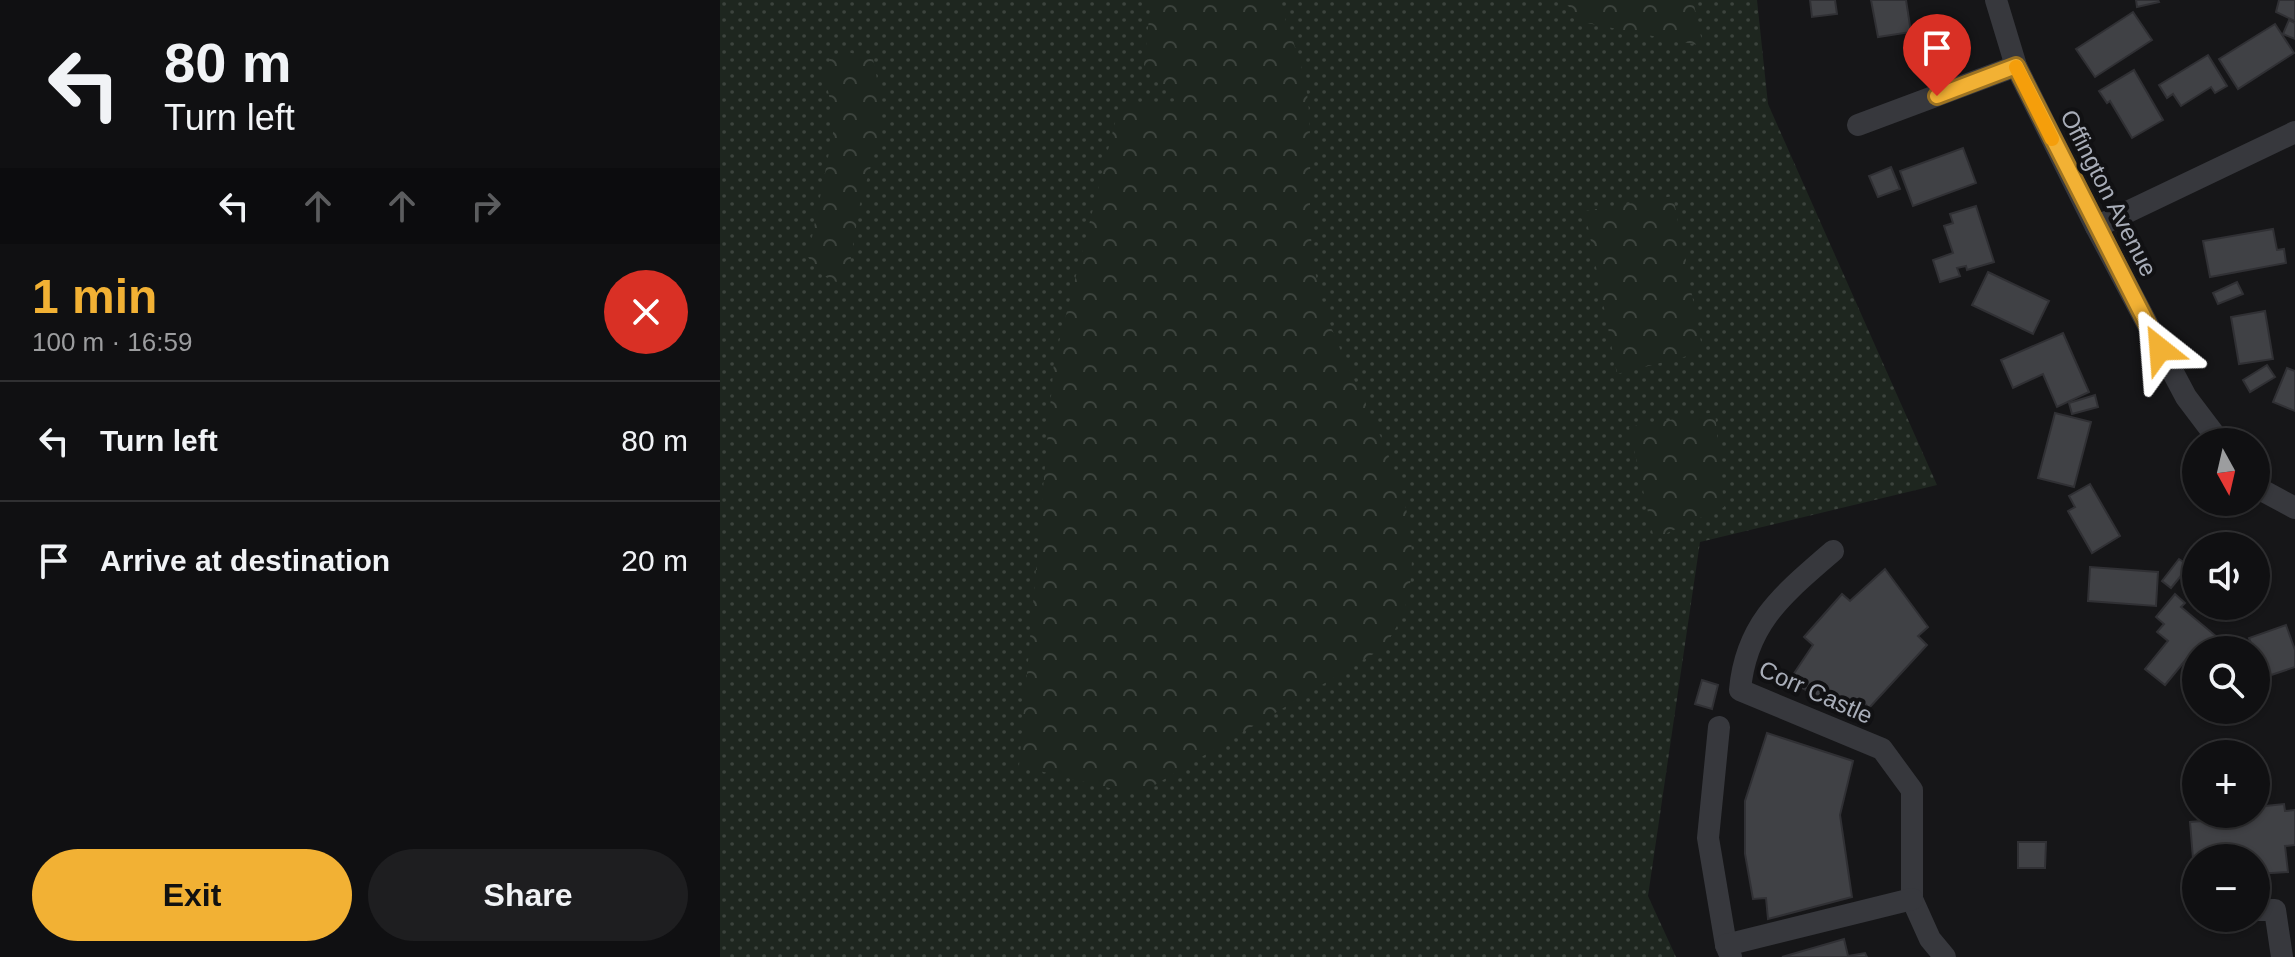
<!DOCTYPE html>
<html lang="en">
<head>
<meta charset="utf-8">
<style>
	body { margin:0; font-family:Helvetica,sans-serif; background:#1e1e20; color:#f1f3f6; height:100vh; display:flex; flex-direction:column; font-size:30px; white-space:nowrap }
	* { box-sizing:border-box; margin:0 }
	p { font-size:26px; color:#9c9d9f }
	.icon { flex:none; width:44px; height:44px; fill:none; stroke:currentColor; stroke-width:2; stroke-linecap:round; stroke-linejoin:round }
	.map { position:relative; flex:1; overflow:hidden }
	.panel { display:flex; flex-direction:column; background:#101012; width:720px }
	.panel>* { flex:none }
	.banner { background:#101012; color:#f1f3f6; overflow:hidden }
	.needle { width:52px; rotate:172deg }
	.controls { position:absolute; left:1462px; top:428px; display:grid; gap:16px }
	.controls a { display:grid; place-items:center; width:88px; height:88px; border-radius:50%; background:#101012; box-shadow:0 2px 6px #0004,0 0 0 2px #303032; font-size:40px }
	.pin { position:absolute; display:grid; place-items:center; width:68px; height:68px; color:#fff; margin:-82px -34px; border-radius:50% 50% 50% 0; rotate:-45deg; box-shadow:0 0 8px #0007 }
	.pin .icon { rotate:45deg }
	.me { position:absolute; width:88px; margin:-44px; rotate:332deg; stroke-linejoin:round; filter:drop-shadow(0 0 6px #0008) }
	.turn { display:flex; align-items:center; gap:28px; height:168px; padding:0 32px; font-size:36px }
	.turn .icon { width:104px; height:104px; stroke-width:2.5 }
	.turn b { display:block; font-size:56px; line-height:68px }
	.lanes { display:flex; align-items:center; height:76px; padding:0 32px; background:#0003; justify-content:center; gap:40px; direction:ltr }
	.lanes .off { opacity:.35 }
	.round { display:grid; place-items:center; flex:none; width:84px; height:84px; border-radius:42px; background:#1e1e20 }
	.head { display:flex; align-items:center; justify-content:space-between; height:136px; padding:0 32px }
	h1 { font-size:48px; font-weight:700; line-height:60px; color:#f2b134 }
	.action { display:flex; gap:16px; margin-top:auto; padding:16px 32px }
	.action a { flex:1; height:92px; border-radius:48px; background:#f2b134; color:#111; font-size:32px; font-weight:700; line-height:92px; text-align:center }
	.action a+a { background:#1e1e20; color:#f1f3f6 }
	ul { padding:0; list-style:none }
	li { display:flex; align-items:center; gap:24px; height:120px; padding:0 32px; border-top:2px solid #303032 }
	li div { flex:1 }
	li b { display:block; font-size:30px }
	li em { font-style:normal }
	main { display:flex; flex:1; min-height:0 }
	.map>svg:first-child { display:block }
	.grass { fill:url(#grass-dots) }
	.forest { fill:url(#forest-crowns) }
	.building { fill:#404145; stroke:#303034; stroke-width:2 }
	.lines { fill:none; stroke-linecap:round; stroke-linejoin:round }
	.street { stroke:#37383d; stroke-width:22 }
	.route-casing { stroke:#9d7322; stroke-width:20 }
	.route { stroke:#f2b134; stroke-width:14 }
	.slow { stroke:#f59e0b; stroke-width:14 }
	.labels { text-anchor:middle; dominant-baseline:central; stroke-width:8; stroke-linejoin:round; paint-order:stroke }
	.street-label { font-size:24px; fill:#a8adb8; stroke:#111113 }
</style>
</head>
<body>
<main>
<section class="panel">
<div class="banner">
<div class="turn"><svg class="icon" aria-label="left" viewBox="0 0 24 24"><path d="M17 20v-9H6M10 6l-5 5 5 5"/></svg><div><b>80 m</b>Turn left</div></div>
<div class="lanes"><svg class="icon" aria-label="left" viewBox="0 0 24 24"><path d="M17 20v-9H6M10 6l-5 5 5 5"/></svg><svg class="icon off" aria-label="ahead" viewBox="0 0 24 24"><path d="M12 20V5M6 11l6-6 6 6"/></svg><svg class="icon off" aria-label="ahead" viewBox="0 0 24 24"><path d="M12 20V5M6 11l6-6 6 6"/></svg><svg class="icon off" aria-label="right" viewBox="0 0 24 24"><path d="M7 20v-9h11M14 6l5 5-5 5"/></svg></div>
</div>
<div class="head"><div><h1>1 min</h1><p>100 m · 16:59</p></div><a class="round" style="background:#d93025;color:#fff"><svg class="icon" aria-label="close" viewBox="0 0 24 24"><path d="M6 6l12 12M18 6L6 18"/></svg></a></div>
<ul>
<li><svg class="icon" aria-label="left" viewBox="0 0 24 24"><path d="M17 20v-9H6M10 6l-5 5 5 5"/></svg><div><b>Turn left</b></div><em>80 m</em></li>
<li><svg class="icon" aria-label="arrive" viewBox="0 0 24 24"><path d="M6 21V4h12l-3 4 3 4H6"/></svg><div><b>Arrive at destination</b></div><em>20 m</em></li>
</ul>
<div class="action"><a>Exit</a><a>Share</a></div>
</section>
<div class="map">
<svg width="1575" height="957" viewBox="0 0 1575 957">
	<defs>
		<pattern id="grass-dots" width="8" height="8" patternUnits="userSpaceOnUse" patternTransform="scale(2)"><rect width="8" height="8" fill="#1e261f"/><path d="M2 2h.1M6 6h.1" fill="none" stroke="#3c433d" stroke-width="1.8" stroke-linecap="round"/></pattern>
		<pattern id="forest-crowns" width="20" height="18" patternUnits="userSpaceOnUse" patternTransform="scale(2)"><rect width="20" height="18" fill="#1e261f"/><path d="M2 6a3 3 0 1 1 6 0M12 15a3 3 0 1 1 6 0" fill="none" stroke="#3c433d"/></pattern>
	</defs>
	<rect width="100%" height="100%" fill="#161618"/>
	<!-- grass -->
	<polygon class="grass" points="0,0 1037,0 1048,104 1217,485 980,542 928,896 956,957 0,957"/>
	<!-- forest -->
	<g class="forest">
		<path d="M431 0H559C568 30 583 62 587 93 595 153 584 217 596 276 618 386 717 486 686 604 683 618 672 634 665 647L418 795 299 766 334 362 399 107 459 101 424 65Z"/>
		<polygon points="843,0 973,0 983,46 862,22"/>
		<path d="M124 51 153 59 160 94 161 131 140 204 127 281C110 287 97 269 88 257L115 123 105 77 110 58Z"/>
		<polygon points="953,196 983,352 897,374 865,211"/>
		<polygon points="995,412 1004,507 934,539 909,427"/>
	</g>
	<!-- building -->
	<g class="building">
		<polygon points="1090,0 1115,0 1117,14 1092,17"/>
		<polygon points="1151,0 1186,0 1191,32 1158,37"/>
		<polygon points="1416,0 1438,0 1439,2 1417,7"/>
		<polygon points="1559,0 1575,0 1575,21 1556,12"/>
		<polygon points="1413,12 1432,40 1375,77 1356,49"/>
		<polygon points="1569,20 1575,23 1575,39 1563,34"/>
		<polygon points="1555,24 1574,53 1518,89 1499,59"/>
		<polygon points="1488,55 1507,86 1495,93 1491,87 1461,106 1453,94 1447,98 1439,85"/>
		<polygon points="1414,70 1443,120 1412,138 1390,101 1387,103 1379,91"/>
		<polygon points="1243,148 1256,183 1193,206 1180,171"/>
		<polygon points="1171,167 1180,189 1158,197 1149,176"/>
		<polygon points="1256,206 1274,262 1247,270 1246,266 1237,268 1240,276 1220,282 1213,260 1233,253 1224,226 1233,223 1230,214"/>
		<polygon points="1553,229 1557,250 1564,249 1566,263 1490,277 1483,241"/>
		<polygon points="1268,272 1329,301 1313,334 1252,305"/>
		<polygon points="1517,282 1523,294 1498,304 1493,293"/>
		<polygon points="1545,311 1553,359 1519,364 1511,317"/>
		<polygon points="1343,333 1369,392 1337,407 1323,374 1293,388 1281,360"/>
		<polygon points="1547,365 1555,377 1530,392 1523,380"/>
		<polygon points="1567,368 1575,371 1575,411 1553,402"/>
		<polygon points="1375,395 1378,407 1352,414 1349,403"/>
		<polygon points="1335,413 1371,422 1354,487 1318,478"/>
		<polygon points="1370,484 1400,536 1372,553 1348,511 1355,507 1349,496"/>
		<polygon points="1459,559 1469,566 1451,588 1442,581"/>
		<polygon points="1370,567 1438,572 1436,606 1368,601"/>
		<polygon points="1165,569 1208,627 1198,636 1207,645 1149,708 1143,702 1132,715 1069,681 1093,645 1084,637 1122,594 1130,601"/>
		<polygon points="1455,594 1465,603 1461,607 1497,637 1486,650 1476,650 1475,663 1468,657 1445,685 1425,669 1448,641 1437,632 1444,624 1436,617"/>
		<polygon points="1566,625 1575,650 1575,667 1536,680 1536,650 1509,650 1531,643 1529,638"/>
		<polygon points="982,680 998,685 992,709 975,704"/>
		<polygon points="1047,733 1133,761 1120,815 1132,897 1048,919 1046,898 1033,899 1025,854 1025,801"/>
		<polygon points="1564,804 1565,811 1575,810 1575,845 1565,846 1568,872 1536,874 1536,858 1476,858 1474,871 1470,822 1481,821 1480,814 1536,814 1536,807"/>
		<polygon points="1298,842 1326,842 1325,868 1298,868"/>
		<polygon points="1124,939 1128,956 1145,953 1147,957 1062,957"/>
	</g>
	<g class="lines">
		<!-- street -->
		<g class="street">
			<polyline points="1276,0 1296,66 1376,227 1466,397 1500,442"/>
			<polyline points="1138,125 1296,66"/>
			<polyline points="1376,227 1575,132"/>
			<polyline points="1536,487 1575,508"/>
			<path d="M1113 551C1065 593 1026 622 1020 690L1162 749 1192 790V899L1210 939 1225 957"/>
			<polyline points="999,727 988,838 1006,945 1011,957"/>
			<polyline points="1536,910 1555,910 1562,957"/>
			<polyline points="1006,945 1192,899"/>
		</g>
	</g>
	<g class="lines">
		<!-- route casing -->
		<g class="route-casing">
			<polyline id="route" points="1217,96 1296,66 1440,349"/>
		</g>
		<!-- route -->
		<use href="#route" class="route"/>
		<!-- slow -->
		<polyline class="slow" points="1296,67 1332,139"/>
	</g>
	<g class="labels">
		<!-- street labels -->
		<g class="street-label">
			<text transform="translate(1389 193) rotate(63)">Offington Avenue</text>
			<text transform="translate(1096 692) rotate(24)">Corr Castle</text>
		</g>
	</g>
</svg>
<div class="controls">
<a><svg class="needle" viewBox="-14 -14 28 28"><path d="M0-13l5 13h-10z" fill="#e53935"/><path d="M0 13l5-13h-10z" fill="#9c9d9f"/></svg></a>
<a><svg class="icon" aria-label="sound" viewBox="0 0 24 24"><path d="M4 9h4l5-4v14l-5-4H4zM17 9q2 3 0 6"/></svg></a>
<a><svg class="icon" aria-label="search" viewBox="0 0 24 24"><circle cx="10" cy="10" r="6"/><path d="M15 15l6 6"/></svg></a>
<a>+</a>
<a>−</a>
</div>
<div class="pin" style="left:1217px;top:96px;background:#d93025"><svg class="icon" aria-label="arrive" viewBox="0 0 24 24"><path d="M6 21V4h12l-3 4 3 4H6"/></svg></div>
<svg class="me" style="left:1440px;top:349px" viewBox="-20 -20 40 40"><path d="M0-17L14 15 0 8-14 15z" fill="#f2b134" stroke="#fff" stroke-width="4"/></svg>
</div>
</main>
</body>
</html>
